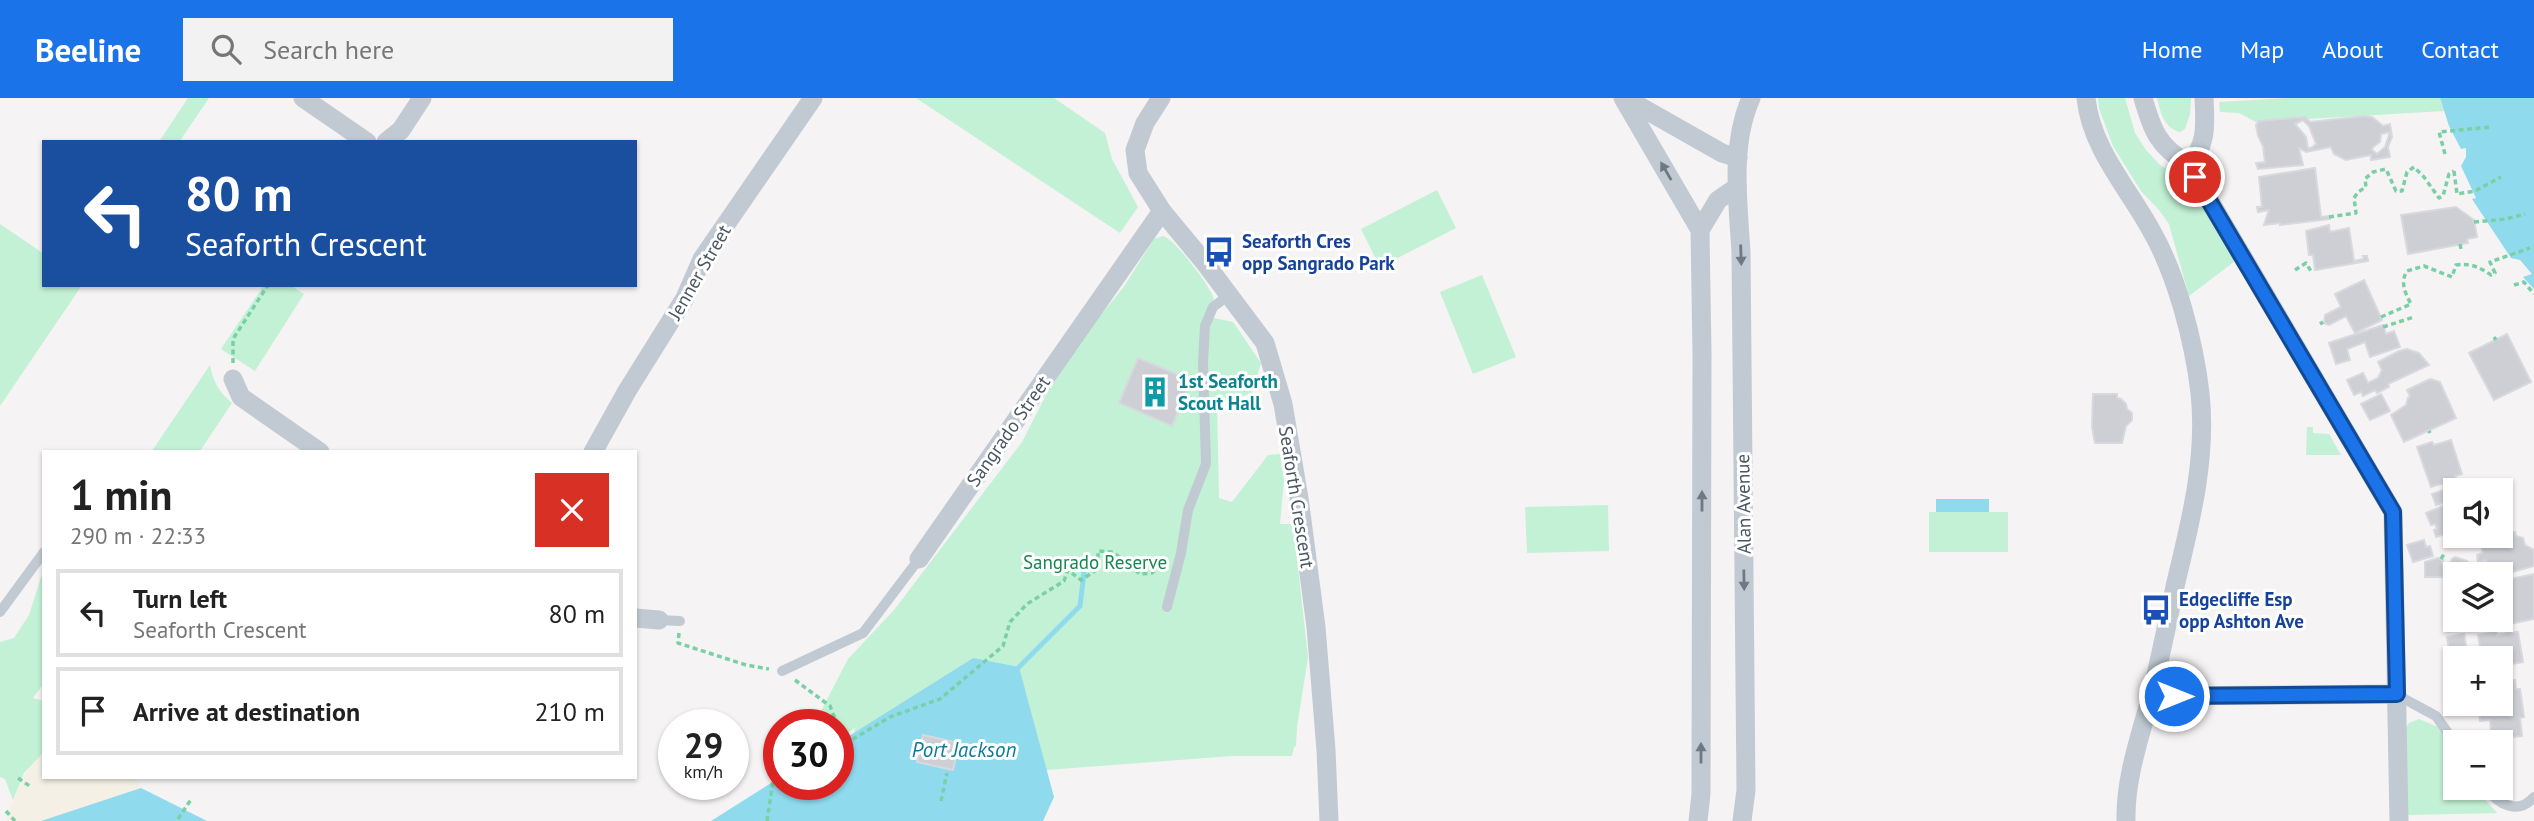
<!DOCTYPE html>
<html lang="en">
<head>
<meta charset="utf-8">
<style>
	body { margin:0; font-family:"PT Sans",sans-serif; background:#f2f2f2; color:#222; height:100vh; display:flex; flex-direction:column; font-size:26px; white-space:nowrap }
	* { box-sizing:border-box; margin:0 }
	p { font-size:23px; color:#767676 }
	.icon { flex:none; width:38px; height:38px; fill:none; stroke:currentColor; stroke-width:2; stroke-linecap:round; stroke-linejoin:round }
	.map { position:relative; flex:1; overflow:hidden }
	.drawer { position:absolute; left:42px; top:352px; width:595px; height:329px; display:flex; flex-direction:column; background:#fff; border-radius:0px; box-shadow:0 2px 5px #0004 }
	.drawer>* { flex:none }
	.banner { position:absolute; left:42px; top:42px; width:595px; height:147px; border-radius:0px; box-shadow:0 2px 5px #0004; background:#1a4fa0; color:#fff; overflow:hidden }
	.tools { position:absolute; left:2443px; top:380px; display:grid; gap:14px }
	.tools a { display:grid; place-items:center; width:70px; height:70px; border-radius:0px; background:#fff; box-shadow:0 2px 5px #0004; font-size:35px }
	.speed { position:absolute; left:658px; top:611px; display:flex; gap:14px; font-size:35px; font-weight:700; text-align:center }
	.speed>* { display:grid; place-content:center; width:91px; height:91px; border-radius:50%; background:#fff; box-shadow:0 2px 5px #0004; line-height:1 }
	.speed small { font-size:18px; font-weight:400 }
	.speed .limit { border:10px solid #d22; background:#fff; color:#111 }
	.pin { position:absolute; display:grid; place-items:center; width:60px; height:60px; color:#fff; margin:-30px; border:4px solid #fff; border-radius:50%; box-shadow:0 2px 7px #0007 }
	.me { position:absolute; width:77px; margin:-38px; rotate:90deg; stroke-linejoin:round; filter:drop-shadow(0 0 5px #0008) }
	.turn { display:flex; align-items:center; gap:24px; height:147px; padding:0 28px; font-size:32px }
	.turn .icon { width:91px; height:91px; stroke-width:2.5 }
	.turn b { display:block; font-size:49px; line-height:60px }
	.round { display:grid; place-items:center; flex:none; width:74px; height:74px; border-radius:0px; background:#f2f2f2 }
	.summary { display:flex; align-items:center; justify-content:space-between; height:119px; padding:0 28px }
	h1 { font-size:42px; font-weight:600; line-height:52px }
	ul { padding:0; list-style:none }
	li { display:flex; align-items:center; gap:21px; height:88px; margin:0 14px 10px; padding:0 14px; border:4px solid #e0e0e0; border-radius:0px }
	li div { flex:1 }
	li b { display:block; font-size:26px }
	li em { font-style:normal }
	header { display:flex; align-items:center; gap:42px; box-sizing:border-box; height:98px; padding:0 35px; background:#1a73e8; color:#fff }
	header strong { font-size:33px }
	nav { display:flex; gap:38px; margin-inline-start:auto; font-size:24px }
	.search { width:490px; height:63px; background:#f2f2f2; display:flex; align-items:center; gap:18px; box-sizing:border-box; padding:0 24px; border-radius:0px; color:#767676; font-size:26px }
	.map>svg:first-child { display:block }
	.green { fill:#c3f1d5 }
	.sand { fill:#f5f0e5 }
	.water { fill:#90daee }
	.lines { fill:none; stroke-linecap:round; stroke-linejoin:round }
	.stream { stroke:#90daee; stroke-width:5 }
	.building { fill:#cdcfd5; stroke:#d7d9de; stroke-width:2; fill-rule:evenodd }
	.path { stroke:#7ad0a6; stroke-width:3.5; stroke-dasharray:5 3.5; stroke-linecap:butt }
	.lane { stroke:#c1cad2; stroke-width:10 }
	.street { stroke:#c1cad2; stroke-width:19 }
	.oneway { fill:#6e7983 }
	.route-casing { stroke:#114b97; stroke-width:18 }
	.route { stroke:#1a73e8; stroke-width:12 }
	.labels { text-anchor:middle; dominant-baseline:central; stroke-width:6; stroke-linejoin:round; paint-order:stroke }
	.transit-label { font-size:19px; font-weight:bold; fill:#164399; stroke:#fff; text-anchor:start }
	.street-label { font-size:19px; fill:#4a5661; stroke:#fff }
	.culture-label { font-size:19px; font-weight:bold; fill:#0d838f; stroke:#fff; text-anchor:start }
	.park-label { font-size:19px; fill:#17864f; stroke:#fff }
	.water-label { font-size:21px; font-style:italic; fill:#0c7c9b; stroke:#fff }
</style>
</head>
<body>
<header>
<strong>Beeline</strong>
<div class="search"><svg class="icon" aria-label="search" viewBox="0 0 24 24"><circle cx="10" cy="10" r="6"/><path d="M15 15l6 6"/></svg>Search here</div>
<nav><a>Home</a><a>Map</a><a>About</a><a>Contact</a></nav>
</header>
<div class="map">
<svg width="2534" height="723" viewBox="0 0 2534 723">
	<rect width="100%" height="100%" fill="#f5f3f3"/>
	<!-- green -->
	<g class="green">
		<polygon points="188,0 209,0 179,44 159,44"/>
		<polygon points="916,0 1054,0 1105,35 1112,61 1138,109 1120,135"/>
		<polygon points="2098,0 2125,0 2135,35 2146,52 2160,67 2189,84 2235,163 2189,198 2169,126 2159,112 2141,93 2113,48 2099,10"/>
		<path d="M2157 0H2191L2190 16 2185 31 2180 34C2163 29 2161 15 2157 0Z"/>
		<polygon points="2290,0 2440,0 2444,13 2256,24 2239,15 2220,14 2219,4"/>
		<polygon points="1437,92 1456,130 1380,169 1361,131"/>
		<polygon points="0,126 44,156 44,187 82,187 0,308"/>
		<path d="M1163 138C1175 141 1207 185 1213 198 1215 204 1214 213 1214 220L1233 224 1261 265 1252 295 1217 306 1219 400 1232 404 1268 357 1280 356 1284 382 1280 426H1293L1308 559 1297 629 1296 648 1294 649 1292 658H1232L1046 672 1026 595 973 560 854 636 855 630 838 641V626H820L818 619 848 561 894 512 1022 344 1047 295 1077 246 1123 190 1154 141Z"/>
		<polygon points="1482,177 1516,259 1473,276 1440,194"/>
		<polygon points="264,187 290,187 304,196 255,273 221,251"/>
		<path d="M210 267C213 284 219 294 232 305L200 353H152Z"/>
		<polygon points="2307,329 2313,329 2313,335 2329,336 2341,357 2306,357"/>
		<polygon points="1608,407 1609,453 1527,455 1525,409"/>
		<rect x="1929" y="414" width="79" height="40"/>
		<polygon points="44,470 44,585 33,600 44,603 44,654 24,675 13,702 5,681 0,679 0,544 14,540 29,517"/>
		<polygon points="2419,621 2438,629 2455,654 2455,690 2475,690 2497,715 2408,717 2404,631 2409,625"/>
	</g>
	<!-- sand -->
	<path class="sand" d="M44 654V679H133L141 690 41 723H7C16 691 21 679 44 654Z"/>
	<!-- water -->
	<g class="water">
		<polygon points="2440,0 2534,0 2534,191 2523,179 2532,176 2520,162 2511,160 2472,101 2476,100 2461,68 2466,59 2466,50 2461,51 2449,28"/>
		<rect x="1936" y="401" width="53" height="13"/>
		<polygon points="973,560 1019,569 1054,699 1043,723 711,723 779,680 779,686 838,686 838,645"/>
		<polygon points="141,690 207,723 41,723"/>
	</g>
	<g class="lines">
		<!-- stream -->
		<polyline class="stream" points="1019,569 1080,508 1086,458"/>
	</g>
	<!-- building -->
	<g class="building">
		<path d="M2365 18 2372 19 2383 28 2390 26 2392 39 2388 49 2390 59 2371 62V57L2346 62 2334 56 2331 49 2306 54 2299 50 2303 67 2258 71 2256 65 2265 64 2263 48 2258 38 2256 27 2259 23 2305 19 2310 24ZM2303 22 2309 28 2316 46 2311 50H2308L2306 39 2295 26ZM2390 34 2385 49 2377 56 2372 52 2373 49 2380 44 2381 36Z"/>
		<polygon points="2315,70 2321,119 2329,118 2330,121 2280,127 2280,125 2264,127 2269,112 2258,114 2257,109 2262,109 2259,79"/>
		<polygon points="2456,109 2474,122 2477,139 2467,141 2468,145 2408,156 2401,117"/>
		<polygon points="2329,127 2330,134 2349,130 2354,163 2364,161 2363,158 2367,158 2368,163 2315,172 2313,157 2309,157 2306,133"/>
		<polygon points="2364,182 2382,222 2355,235 2346,218 2329,227 2324,225 2325,217 2341,209 2335,196"/>
		<polygon points="2383,227 2386,236 2394,233 2400,249 2370,259 2365,244 2347,251 2350,262 2336,266 2329,245"/>
		<polygon points="2507,236 2531,284 2494,302 2469,255"/>
		<polygon points="2407,251 2419,255 2429,267 2388,286 2389,289 2377,295 2375,292 2363,298 2361,294 2354,297 2347,282 2363,275 2368,285 2378,280 2382,272 2378,264 2399,253"/>
		<polygon points="1138,260 1191,282 1172,328 1119,305"/>
		<polygon points="2430,281 2440,284 2456,320 2404,344 2391,317 2406,307 2408,300 2410,298 2407,292"/>
		<polygon points="2093,296 2117,296 2117,300 2121,301 2126,306 2127,311 2132,315 2132,322 2126,328 2122,345 2095,345 2092,329"/>
		<polygon points="2381,296 2390,313 2370,322 2361,306"/>
		<polygon points="2451,342 2462,376 2455,378 2456,381 2431,389 2417,349 2432,344 2434,347"/>
		<polygon points="2449,390 2453,402 2436,407 2432,396"/>
		<polygon points="2455,403 2455,438 2475,439 2456,447 2453,439 2447,441 2445,436 2436,439 2434,432 2437,431 2435,426 2431,427 2426,415"/>
		<polygon points="2515,434 2516,438 2523,440 2525,447 2534,452 2534,468 2501,477 2490,476 2486,462 2478,464 2477,457 2483,455 2480,444"/>
		<polygon points="2424,442 2426,449 2430,448 2433,458 2413,464 2407,447"/>
		<polygon points="2455,459 2467,463 2468,466 2464,476 2455,477 2447,474 2452,461"/>
		<polygon points="2438,460 2443,462 2443,479 2425,479 2425,464"/>
		<polygon points="2534,476 2534,521 2495,529 2494,522 2501,522 2501,483"/>
		<polygon points="2496,534 2497,537 2518,534 2523,564 2501,568 2501,560 2467,560 2466,557 2481,555 2478,537"/>
		<polygon points="2464,536 2466,548 2449,551 2447,539"/>
		<polygon points="2515,582 2516,591 2520,591 2524,619 2520,620 2522,638 2511,639 2511,642 2492,644 2490,622 2480,623 2479,613 2488,612 2488,606 2501,606 2501,583"/>
		<polygon points="923,637 959,645 953,672 917,664"/>
	</g>
	<g class="lines">
		<!-- path -->
		<g class="path">
			<polyline points="2445,56 2439,34 2491,29"/>
			<polyline points="2454,73 2457,96 2475,93 2501,79"/>
			<polyline points="2329,119 2356,115 2354,100 2358,94 2366,89 2365,81 2373,74 2386,71 2396,93 2402,93 2407,74 2414,69 2424,79 2439,100 2443,98 2449,76 2454,73"/>
			<polyline points="2474,124 2506,121 2525,116"/>
			<polyline points="2460,146 2461,151"/>
			<polyline points="2295,172 2306,165 2312,175"/>
			<polyline points="2514,187 2524,184 2534,196"/>
			<path d="M2381 219 2411 206C2405 195 2400 184 2407 173L2424 168 2452 179 2456 167C2471 165 2479 169 2491 177L2495 175 2490 164 2530 150"/>
			<polyline points="2320,226 2323,224"/>
			<polyline points="2383,229 2414,219"/>
			<polyline points="2494,239 2496,242"/>
			<polyline points="233,265 233,241 268,187"/>
			<polyline points="2429,333 2430,335"/>
			<polyline points="2441,461 2444,456"/>
			<polyline points="679,535 678,545 746,567 769,571"/>
			<polyline points="795,582 830,608 837,626"/>
			<polyline points="838,629 845,647"/>
			<polyline points="838,650 890,619 940,601 1003,548 1010,524 1027,506 1064,483 1068,472 1081,482 1098,471 1098,453 1113,454 1140,476 1152,475 1165,462"/>
			<polyline points="18,680 31,689"/>
			<polyline points="941,703 947,675"/>
			<polyline points="6,713 15,723"/>
			<polyline points="178,721 192,700"/>
			<polyline points="767,723 773,683 779,679"/>
		</g>
		<!-- lane -->
		<g class="lane">
			<polyline points="1167,509 1181,455 1188,412 1206,366 1203,264 1205,228 1213,209 1229,197"/>
			<polyline points="0,514 44,454"/>
			<polyline points="659,522 680,523"/>
			<polyline points="782,573 863,535 919,461"/>
			<polyline points="2397,597 2436,618 2455,645"/>
			<path d="M2487 690C2497 707 2519 717 2534 699"/>
		</g>
		<!-- street -->
		<g class="street">
			<polyline points="303,0 367,44"/>
			<polyline points="1161,0 1145,25 1135,52 1138,75 1162,113 1205,165 1265,245 1283,306 1299,400 1316,529 1326,652 1329,723"/>
			<polyline points="1623,0 1700,132 1702,255 1701,696 1698,723"/>
			<polyline points="1625,0 1722,55 1738,60"/>
			<path d="M2086 0C2091 50 2128 90 2151 132 2177 177 2194 244 2200 295 2207 359 2191 422 2176 484 2168 522 2160 561 2151 598 2140 639 2125 680 2126 723"/>
			<path d="M2143 0C2152 32 2158 48 2188 66L2393 414 2399 723"/>
			<polyline points="386,44 401,32 422,0"/>
			<path d="M2188 66C2208 49 2205 24 2204 0"/>
			<polyline points="1700,132 1718,102 1737,89"/>
			<polyline points="233,281 241,299 320,354"/>
			<polyline points="593,354 627,293 685,200 702,161 813,0"/>
			<polyline points="919,461 1162,113"/>
			<polyline points="635,520 659,522"/>
			<polyline points="2151,598 2397,596"/>
			<path d="M1742 723 1746 692 1741 154C1738 104 1730 47 1751 0"/>
		</g>
	</g>
	<!-- one-way arrows -->
	<defs><path id="oneway-solid" d="M-6-.8H1V-3.2L6.5 0L1 3.2V.8H-6Z" transform="scale(1.75)"/></defs>
	<g class="oneway">
		<use href="#oneway-solid" transform="translate(1666 73) rotate(-120)"/>
		<use href="#oneway-solid" transform="translate(1741 157) rotate(88)"/>
		<use href="#oneway-solid" transform="translate(1702 403) rotate(-90)"/>
		<use href="#oneway-solid" transform="translate(1744 482) rotate(89)"/>
		<use href="#oneway-solid" transform="translate(1701 655) rotate(-90)"/>
	</g>
	<g class="lines">
		<!-- route casing -->
		<g class="route-casing">
			<polyline id="route" points="2174,598 2397,596 2393,414 2195,79"/>
		</g>
		<!-- route -->
		<use href="#route" class="route"/>
	</g>
	<!-- icons -->
	<defs>
		<g id="bus-bare" transform="scale(2.415)"><path d="M-5-6H5V4H4V6H2V4H-2V6H-4V4H-5ZM-3.5-4V0h7V-4ZM-3.5 1.2v1.5H-2V1.2ZM2 1.2v1.5H3.5V1.2Z" fill="#1a4fb4" stroke="#fff" stroke-width="2.5" paint-order="stroke"/></g>
		<g id="building-bare" transform="scale(2.415)"><path d="M-4-6H4V6H1V3H-1V6H-4ZM-2.5-4.3h1.7v1.8h-1.7ZM.8-4.3h1.7v1.8H.8ZM-2.5-1h1.7V.8h-1.7ZM.8-1h1.7V.8H.8Z" fill="#0f9aa8" stroke="#fff" stroke-width="2.5" paint-order="stroke"/></g>
	</defs>
	<g fill-rule="evenodd">
		<use href="#bus-bare" x="1219" y="154"/>
		<use href="#building-bare" x="1155" y="294"/>
		<use href="#bus-bare" x="2156" y="512"/>
	</g>
	<g class="labels">
		<!-- transit labels -->
		<g class="transit-label">
			<text x="1242" y="143">Seaforth Cres<tspan x="1242" dy="22">opp Sangrado Park</tspan></text>
			<text x="2179" y="501">Edgecliffe Esp<tspan x="2179" dy="22">opp Ashton Ave</tspan></text>
		</g>
		<!-- street labels -->
		<g class="street-label">
			<text transform="translate(699 174) rotate(-60)">Jenner Street</text>
			<text transform="translate(1008 333) rotate(-55)">Sangrado Street</text>
			<text transform="translate(1297 399) rotate(81)">Seaforth Crescent</text>
			<text transform="translate(1743 406) rotate(-91)">Alan Avenue</text>
		</g>
		<!-- culture labels -->
		<g class="culture-label">
			<text x="1178" y="283">1st Seaforth<tspan x="1178" dy="22">Scout Hall</tspan></text>
		</g>
		<!-- park labels -->
		<g class="park-label">
			<text x="1095" y="464">Sangrado Reserve</text>
		</g>
		<!-- water labels -->
		<g class="water-label">
			<text x="964" y="651">Port Jackson</text>
		</g>
	</g>
</svg>
<div class="tools">
<a><svg class="icon" aria-label="sound" viewBox="0 0 24 24"><path d="M4 9h4l5-4v14l-5-4H4zM17 9q2 3 0 6"/></svg></a>
<a><svg class="icon" aria-label="layers" viewBox="0 0 24 24"><path d="M12 4l9 5-9 5-9-5zM3 14l9 5 9-5"/></svg></a>
<a>+</a>
<a>−</a>
</div>
<div class="speed"><div>29<small>km/h</small></div><div class="limit">30</div></div>
<div class="pin" style="left:2195px;top:79px;background:#d93025"><svg class="icon" aria-label="arrive" viewBox="0 0 24 24"><path d="M6 21V4h12l-3 4 3 4H6"/></svg></div>
<svg class="me" style="left:2174px;top:598px" viewBox="-20 -20 40 40"><circle r="17" fill="#1a73e8" stroke="#fff" stroke-width="3"/><path d="M0-11L8 9 0 5-8 9z" fill="#fff"/></svg>
<div class="banner">
<div class="turn"><svg class="icon" aria-label="left" viewBox="0 0 24 24"><path d="M17 20v-9H6M10 6l-5 5 5 5"/></svg><div><b>80 m</b>Seaforth Crescent</div></div>
</div>
<section class="drawer">
<div class="summary"><div><h1>1 min</h1><p>290 m · 22:33</p></div><a class="round" style="background:#d93025;color:#fff"><svg class="icon" aria-label="close" viewBox="0 0 24 24"><path d="M6 6l12 12M18 6L6 18"/></svg></a></div>
<ul>
<li><svg class="icon" aria-label="left" viewBox="0 0 24 24"><path d="M17 20v-9H6M10 6l-5 5 5 5"/></svg><div><b>Turn left</b><p>Seaforth Crescent</p></div><em>80 m</em></li>
<li><svg class="icon" aria-label="arrive" viewBox="0 0 24 24"><path d="M6 21V4h12l-3 4 3 4H6"/></svg><div><b>Arrive at destination</b></div><em>210 m</em></li>
</ul>
</section>
</div>
</body>
</html>
